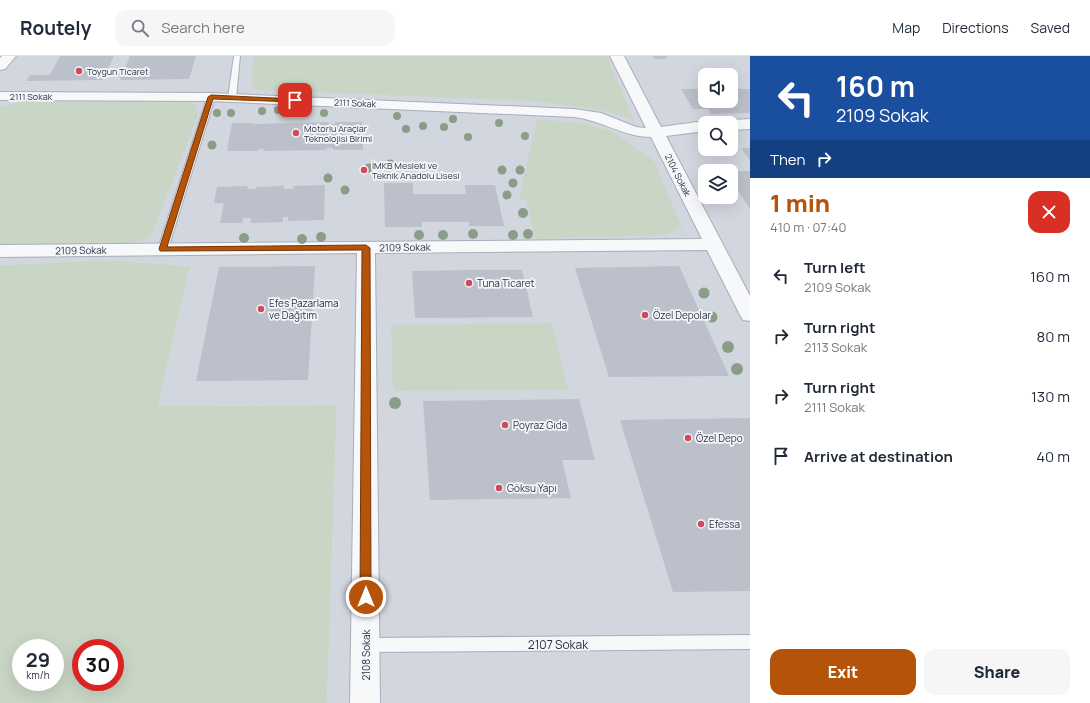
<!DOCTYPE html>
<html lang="en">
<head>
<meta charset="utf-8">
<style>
	body { margin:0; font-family:Manrope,sans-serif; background:#f6f6f7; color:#1f2937; height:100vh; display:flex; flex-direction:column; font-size:15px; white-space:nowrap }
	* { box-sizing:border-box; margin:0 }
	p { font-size:13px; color:#747a83 }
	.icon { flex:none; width:22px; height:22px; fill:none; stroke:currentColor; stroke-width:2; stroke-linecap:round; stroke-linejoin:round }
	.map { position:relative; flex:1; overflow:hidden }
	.panel { display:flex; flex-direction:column; background:#fff; width:340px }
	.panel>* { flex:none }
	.guide { background:#1a4fa0; color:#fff; overflow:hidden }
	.controls { position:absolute; left:698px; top:12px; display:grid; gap:8px }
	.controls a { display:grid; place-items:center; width:40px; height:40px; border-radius:8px; background:#fff; box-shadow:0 4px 16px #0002; font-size:20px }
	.speed { position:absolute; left:12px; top:583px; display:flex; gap:8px; font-size:20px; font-weight:700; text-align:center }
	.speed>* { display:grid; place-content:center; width:52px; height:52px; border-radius:50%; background:#fff; box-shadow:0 4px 16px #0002; line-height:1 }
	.speed small { font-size:10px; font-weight:400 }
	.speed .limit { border:6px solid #d22; background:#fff; color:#111 }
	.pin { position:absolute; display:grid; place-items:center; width:34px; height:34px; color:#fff; margin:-17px; border-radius:8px; box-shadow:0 2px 6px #0006 }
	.me { position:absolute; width:44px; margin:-22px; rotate:0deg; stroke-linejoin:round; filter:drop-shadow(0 0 3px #0008) }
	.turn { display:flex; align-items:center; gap:14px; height:84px; padding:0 20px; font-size:18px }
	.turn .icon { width:52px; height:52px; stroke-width:2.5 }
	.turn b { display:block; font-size:28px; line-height:34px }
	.then { display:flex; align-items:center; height:38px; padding:0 20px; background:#0003; gap:8px; font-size:15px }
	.round { display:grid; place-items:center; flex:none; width:42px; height:42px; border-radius:12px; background:#f6f6f7 }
	.headline { display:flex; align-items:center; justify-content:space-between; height:68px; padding:0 20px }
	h1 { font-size:24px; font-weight:800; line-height:30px; color:#b45309 }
	.cta { display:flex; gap:8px; margin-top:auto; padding:8px 20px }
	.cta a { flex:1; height:46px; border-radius:12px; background:#b45309; color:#fff; font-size:16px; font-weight:800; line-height:46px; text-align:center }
	.cta a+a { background:#f6f6f7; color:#1f2937 }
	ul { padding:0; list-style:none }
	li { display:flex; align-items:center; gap:12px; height:60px; padding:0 20px }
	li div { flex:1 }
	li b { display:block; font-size:15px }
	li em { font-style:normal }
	header { display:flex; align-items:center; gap:24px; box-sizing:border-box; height:56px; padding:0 20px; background:#fff; border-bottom:1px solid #e0e1e3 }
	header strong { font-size:19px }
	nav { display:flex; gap:22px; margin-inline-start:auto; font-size:14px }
	.search { width:280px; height:36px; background:#f6f6f7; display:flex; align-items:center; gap:10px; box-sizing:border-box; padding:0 14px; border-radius:12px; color:#747a83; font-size:15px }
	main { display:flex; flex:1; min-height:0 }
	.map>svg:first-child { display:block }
	.built { fill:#d2d6de; fill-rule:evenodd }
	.green { fill:#c9d6c5; fill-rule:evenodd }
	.building { fill:#bbc0ca }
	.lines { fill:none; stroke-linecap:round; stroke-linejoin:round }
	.lane-casing { stroke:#a9aeb7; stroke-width:2 }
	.street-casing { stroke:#a9aeb7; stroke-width:2 }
	.lane { fill:#f7f8fa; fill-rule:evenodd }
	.street { fill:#f7f8fa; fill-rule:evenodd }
	.tree { fill:#899d89 }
	.route { fill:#b45309; stroke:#753606 }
	.poi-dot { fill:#d1495b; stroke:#f4f6f9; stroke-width:1.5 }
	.labels { text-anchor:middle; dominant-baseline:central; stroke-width:3.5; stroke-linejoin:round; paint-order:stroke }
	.far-poi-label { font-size:9px; fill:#2b3445; stroke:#f4f6f9; text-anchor:start }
	.far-street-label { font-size:9px; fill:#2b3445; stroke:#f4f6f9 }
	.street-label { font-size:10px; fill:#2b3445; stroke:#f4f6f9 }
	.poi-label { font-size:10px; fill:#2b3445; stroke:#f4f6f9; text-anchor:start }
	.near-street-label { font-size:12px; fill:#2b3445; stroke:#f4f6f9 }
</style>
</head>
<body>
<header>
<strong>Routely</strong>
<div class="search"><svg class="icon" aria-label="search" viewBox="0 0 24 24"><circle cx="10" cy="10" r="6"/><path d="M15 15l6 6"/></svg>Search here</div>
<nav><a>Map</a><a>Directions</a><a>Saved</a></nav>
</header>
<main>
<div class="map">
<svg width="750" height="647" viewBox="0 0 750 647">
	<rect width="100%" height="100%" fill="#e4e7ec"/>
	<!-- built -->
	<path class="built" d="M0 0H750V647H327L337 349 158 350 190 210 105 204 0 209ZM705 19H731V45H705ZM705 67H731V93H705ZM705 115H731V141H705Z"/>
	<!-- green -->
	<g class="green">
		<polygon points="253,0 607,0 634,65 616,58 600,54 536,45 258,34 252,31"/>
		<polygon points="190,43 196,50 198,60 150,182 132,187 0,190 0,52 18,46 32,45"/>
		<polygon points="537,63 578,67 612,75 654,105 682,171 664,179 535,183 526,143 519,143"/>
		<path d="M105 204 190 210 158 350 337 349 327 647H0V209ZM21 592H55V626H21ZM81 592H115V626H81Z"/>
		<polygon points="552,267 568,334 393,335 391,269"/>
	</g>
	<!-- building -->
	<g class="building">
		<polygon points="60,0 114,0 102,24 26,25 30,19 50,19"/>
		<polygon points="130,0 196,0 189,23 120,24"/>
		<polygon points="653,0 666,0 667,3 654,3"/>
		<polygon points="681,33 705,33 705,45 731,45 731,33 750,33 750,57 711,58 708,53 693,53"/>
		<polygon points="329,66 329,68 335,68 335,66 362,66 363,94 333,94 333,92 327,92 327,94 263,95 264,93 258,93 258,95 227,95 232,67 252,67 252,68"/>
		<polygon points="741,92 750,92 750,105 749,103"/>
		<polygon points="731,115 750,115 750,153 731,123"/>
		<polygon points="384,127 413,127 413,138 466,138 465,129 495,129 504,170 469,170 469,166 422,166 422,171 385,171"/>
		<polygon points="325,129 324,164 288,165 288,161 283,161 283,166 250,167 251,162 243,162 242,167 220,167 224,147 214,147 217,131 248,130 247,133 256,133 256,131 284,130 284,133 293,133 294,130"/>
		<polygon points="315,210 308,324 196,325 219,211"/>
		<polygon points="679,210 729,320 609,321 575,212"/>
		<polygon points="470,214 522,214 533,261 415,262 412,215"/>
		<polygon points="579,343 595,404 562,404 571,442 430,444 423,345"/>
		<polygon points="750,362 750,535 673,536 620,364"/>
	</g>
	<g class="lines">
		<!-- lane casing -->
		<g class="lane-casing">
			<g id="lane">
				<polygon points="234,0 240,0 236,42 232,44 228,42"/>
				<polygon points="208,39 214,39 215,41 168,193 163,196 160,195 158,193"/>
				<polygon points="750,579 750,593 366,596 361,594 359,589 361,584 366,582"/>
			</g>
		</g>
		<!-- street casing -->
		<g class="street-casing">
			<g id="street">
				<polygon points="2,0 16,0 5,13 0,14 0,2"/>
				<path d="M610 0H624L661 71 697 66 710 67H705V75L666 80 750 240V265L743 264 740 259 707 194 375 197 380 647H350L357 197 0 201V189L702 183 651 81C624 81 601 64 574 61L211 45 0 44V36L211 37 574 53 601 57 636 71 646 72Z"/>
				<polygon points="750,63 750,73 731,74 731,67 725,67 731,64"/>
			</g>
		</g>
		<!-- lane -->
		<use href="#lane" class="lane"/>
		<!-- street -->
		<use href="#street" class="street"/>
	</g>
	<!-- trees -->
	<g class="tree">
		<circle cx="278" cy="54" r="4"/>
		<circle cx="262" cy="55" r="4"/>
		<circle cx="217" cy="57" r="4"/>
		<circle cx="231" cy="57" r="4"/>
		<circle cx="324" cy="57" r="4"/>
		<circle cx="397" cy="60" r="4"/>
		<circle cx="453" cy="63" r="4"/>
		<circle cx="499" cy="67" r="4"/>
		<circle cx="423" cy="70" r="4"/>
		<circle cx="444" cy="71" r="4"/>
		<circle cx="406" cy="73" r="4"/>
		<circle cx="525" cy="80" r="4"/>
		<circle cx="468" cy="81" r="4"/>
		<circle cx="212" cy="89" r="4.5"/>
		<circle cx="390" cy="108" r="4.5"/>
		<circle cx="369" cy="112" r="4.5"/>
		<circle cx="502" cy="114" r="4.5"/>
		<circle cx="520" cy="114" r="4.5"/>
		<circle cx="328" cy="122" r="4.5"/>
		<circle cx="513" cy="127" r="4.5"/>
		<circle cx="345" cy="134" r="4.5"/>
		<circle cx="507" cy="139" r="4.5"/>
		<circle cx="523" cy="157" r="5"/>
		<circle cx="473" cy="178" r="5"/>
		<circle cx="528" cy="178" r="5"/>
		<circle cx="419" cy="179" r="5"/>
		<circle cx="443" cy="179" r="5"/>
		<circle cx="513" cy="179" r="5"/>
		<circle cx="321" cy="181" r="5"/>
		<circle cx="244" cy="182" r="5"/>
		<circle cx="302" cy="183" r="5"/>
		<circle cx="704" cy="237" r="5.5"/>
		<circle cx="712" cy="261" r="5.5"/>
		<circle cx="728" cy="291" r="6"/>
		<circle cx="737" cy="313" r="6"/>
		<circle cx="395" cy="347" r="6"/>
	</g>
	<!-- route -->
	<polygon class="route" points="211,39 295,43 298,44 295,46 213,43 167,191 366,189 370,192 371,541 370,545 366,546 362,545 360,541 362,194 160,195 159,193 208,41"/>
	<!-- markers -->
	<g class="poi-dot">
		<circle cx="79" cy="15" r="4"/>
		<circle cx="296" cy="77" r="4"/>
		<circle cx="364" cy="114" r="4"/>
		<circle cx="469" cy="227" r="4"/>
		<circle cx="261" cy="253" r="4"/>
		<circle cx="645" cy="259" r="4"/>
		<circle cx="505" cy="369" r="4"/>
		<circle cx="688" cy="382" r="4"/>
		<circle cx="499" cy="432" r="4"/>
		<circle cx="701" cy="468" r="4"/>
	</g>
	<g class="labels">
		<!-- far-poi labels -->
		<g class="far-poi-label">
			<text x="87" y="15">Toygun Ticaret</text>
			<text x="304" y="72">Motorlu Araçlar<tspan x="304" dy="10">Teknolojisi Birimi</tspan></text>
			<text x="372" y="109">İMKB Mesleki ve<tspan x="372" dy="10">Teknik Anadolu Lisesi</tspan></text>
		</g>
		<!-- far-street labels -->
		<g class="far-street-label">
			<text x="31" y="40">2111 Sokak</text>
			<text transform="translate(355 47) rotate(2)">2111 Sokak</text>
			<text transform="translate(678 119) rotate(63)">2104 Sokak</text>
		</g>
		<!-- street labels -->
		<g class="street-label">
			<text transform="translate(405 191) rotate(-1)">2109 Sokak</text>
			<text transform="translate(81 194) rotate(-1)">2109 Sokak</text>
			<text transform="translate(366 599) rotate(-90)">2108 Sokak</text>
		</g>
		<!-- poi labels -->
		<g class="poi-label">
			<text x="477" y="227">Tuna Ticaret</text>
			<text x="269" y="247">Efes Pazarlama<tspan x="269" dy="12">ve Dağıtım</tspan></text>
			<text x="653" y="259">Özel Depolar</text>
			<text x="513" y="369">Poyraz Gıda</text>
			<text x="696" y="382">Özel Depo</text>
			<text x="507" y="432">Göksu Yapı</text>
			<text x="709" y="468">Efessa</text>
		</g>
		<!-- near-street labels -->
		<g class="near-street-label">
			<text x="558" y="588">2107 Sokak</text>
		</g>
	</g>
</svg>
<div class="controls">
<a><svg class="icon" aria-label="sound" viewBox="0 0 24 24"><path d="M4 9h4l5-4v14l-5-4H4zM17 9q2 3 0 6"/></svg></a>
<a><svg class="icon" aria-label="search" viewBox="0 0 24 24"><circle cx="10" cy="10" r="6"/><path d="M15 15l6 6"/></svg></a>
<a><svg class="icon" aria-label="layers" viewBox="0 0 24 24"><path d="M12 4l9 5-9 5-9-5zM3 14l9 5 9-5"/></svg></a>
</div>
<div class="speed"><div>29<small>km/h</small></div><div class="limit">30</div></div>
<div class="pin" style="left:295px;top:44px;background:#d93025"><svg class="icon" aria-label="arrive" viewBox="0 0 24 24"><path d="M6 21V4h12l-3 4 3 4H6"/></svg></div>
<svg class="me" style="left:366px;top:541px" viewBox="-20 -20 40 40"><circle r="17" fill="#b45309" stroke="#fff" stroke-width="3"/><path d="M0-11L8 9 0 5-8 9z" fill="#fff"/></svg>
</div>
<section class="panel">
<div class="guide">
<div class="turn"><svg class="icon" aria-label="left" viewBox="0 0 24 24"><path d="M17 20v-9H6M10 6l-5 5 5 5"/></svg><div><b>160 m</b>2109 Sokak</div></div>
<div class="then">Then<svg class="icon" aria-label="right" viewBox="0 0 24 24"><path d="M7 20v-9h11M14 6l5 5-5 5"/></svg></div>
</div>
<div class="headline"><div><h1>1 min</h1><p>410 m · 07:40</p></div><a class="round" style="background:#d93025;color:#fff"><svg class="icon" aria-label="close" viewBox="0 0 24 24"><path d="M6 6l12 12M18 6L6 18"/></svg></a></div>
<ul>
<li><svg class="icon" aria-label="left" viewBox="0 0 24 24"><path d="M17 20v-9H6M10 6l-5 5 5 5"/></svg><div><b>Turn left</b><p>2109 Sokak</p></div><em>160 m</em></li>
<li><svg class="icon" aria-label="right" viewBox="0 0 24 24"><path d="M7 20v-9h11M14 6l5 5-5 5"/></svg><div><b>Turn right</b><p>2113 Sokak</p></div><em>80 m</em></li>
<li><svg class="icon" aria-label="right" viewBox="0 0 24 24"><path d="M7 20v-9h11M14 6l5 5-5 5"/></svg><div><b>Turn right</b><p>2111 Sokak</p></div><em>130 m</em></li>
<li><svg class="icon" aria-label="arrive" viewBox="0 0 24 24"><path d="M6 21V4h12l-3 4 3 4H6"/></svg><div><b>Arrive at destination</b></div><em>40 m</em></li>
</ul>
<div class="cta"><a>Exit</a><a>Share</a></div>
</section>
</main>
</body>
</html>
